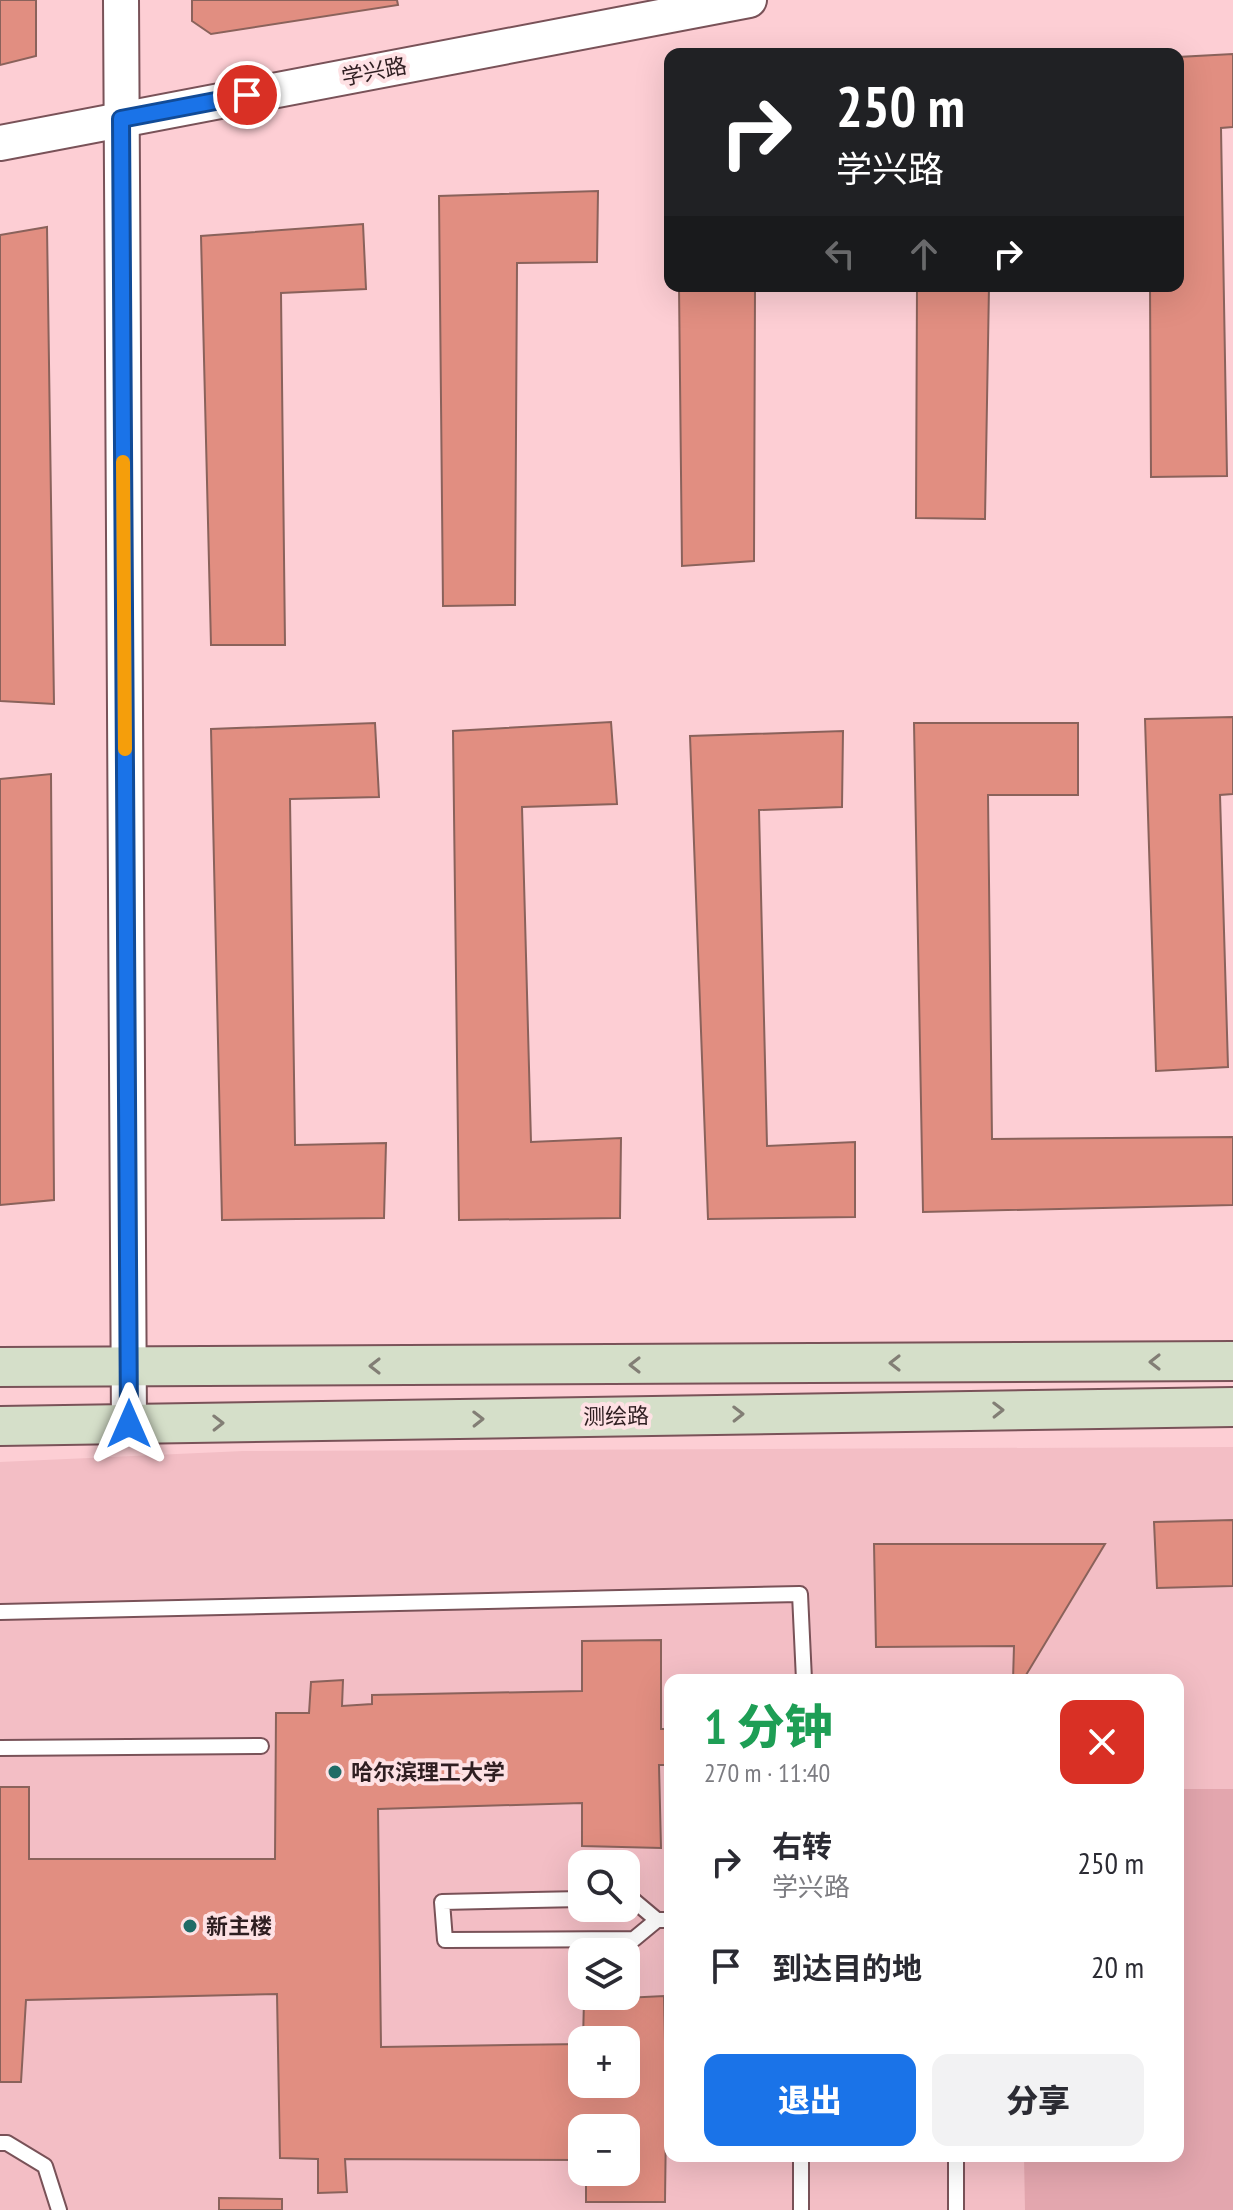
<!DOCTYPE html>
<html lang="zh">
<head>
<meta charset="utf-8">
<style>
	body { margin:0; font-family:"PT Sans Narrow","Noto Sans SC",sans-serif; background:#f2f2f3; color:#2b2b33; height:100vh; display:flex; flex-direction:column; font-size:30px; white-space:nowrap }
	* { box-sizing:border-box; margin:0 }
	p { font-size:26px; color:#7c7c81 }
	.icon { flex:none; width:44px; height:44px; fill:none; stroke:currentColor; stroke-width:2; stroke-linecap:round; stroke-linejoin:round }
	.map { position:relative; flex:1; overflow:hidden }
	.sheet { position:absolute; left:664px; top:1674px; width:520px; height:488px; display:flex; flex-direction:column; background:#fff; border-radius:16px; box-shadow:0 8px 32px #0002 }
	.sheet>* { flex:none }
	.guide { position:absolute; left:664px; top:48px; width:520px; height:244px; border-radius:16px; box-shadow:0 8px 32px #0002; background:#202124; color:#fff; overflow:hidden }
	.fabs { position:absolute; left:568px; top:1850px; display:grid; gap:16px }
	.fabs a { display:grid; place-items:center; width:72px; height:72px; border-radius:16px; background:#fff; box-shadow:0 8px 32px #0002; font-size:40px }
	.pin { position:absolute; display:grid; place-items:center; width:68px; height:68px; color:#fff; margin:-34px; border:4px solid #fff; border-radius:50%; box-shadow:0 2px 8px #0007 }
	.me { position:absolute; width:88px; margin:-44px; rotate:0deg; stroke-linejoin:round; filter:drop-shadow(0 0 6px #0008) }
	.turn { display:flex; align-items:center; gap:28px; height:168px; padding:0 40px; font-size:36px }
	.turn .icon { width:104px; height:104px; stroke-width:2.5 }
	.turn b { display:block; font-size:56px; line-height:68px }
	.lanes { display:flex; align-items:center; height:76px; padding:0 40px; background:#0003; justify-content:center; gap:40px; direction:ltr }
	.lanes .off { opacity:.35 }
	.round { display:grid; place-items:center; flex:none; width:84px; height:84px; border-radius:16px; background:#f2f2f3 }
	.summary { display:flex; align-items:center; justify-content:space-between; height:136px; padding:0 40px }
	h1 { font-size:48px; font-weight:800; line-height:60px; color:#1e9e55 }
	.button { display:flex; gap:16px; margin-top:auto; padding:16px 40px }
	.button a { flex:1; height:92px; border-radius:16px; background:#1a73e8; color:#fff; font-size:32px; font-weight:800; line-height:92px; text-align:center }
	.button a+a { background:#f2f2f3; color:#2b2b33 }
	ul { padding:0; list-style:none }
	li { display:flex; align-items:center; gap:24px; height:104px; padding:0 40px }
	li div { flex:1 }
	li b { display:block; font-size:30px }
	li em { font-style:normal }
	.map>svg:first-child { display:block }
	.built { fill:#f3bec5; fill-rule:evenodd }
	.green { fill:#e3a6ae }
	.building { fill:#e18e81; stroke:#8a625b; stroke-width:2 }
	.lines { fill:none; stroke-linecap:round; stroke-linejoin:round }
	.service-casing { stroke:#795258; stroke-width:18 }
	.tertiary-casing { stroke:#795258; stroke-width:38 }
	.secondary-casing { stroke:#795258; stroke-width:42 }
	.service { stroke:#fff; stroke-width:14 }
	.tertiary { stroke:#fff; stroke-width:34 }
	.secondary { stroke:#d5dfc9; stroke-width:38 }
	.oneway { stroke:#827e75 }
	.route-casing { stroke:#114b97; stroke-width:20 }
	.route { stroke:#1a73e8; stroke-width:14 }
	.slow { stroke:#f59e0b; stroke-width:14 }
	.poi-dot { fill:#206b66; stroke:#fee1e4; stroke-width:3 }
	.labels { text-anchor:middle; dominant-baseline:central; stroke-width:8; stroke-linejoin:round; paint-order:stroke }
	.street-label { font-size:22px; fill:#2f1e21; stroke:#fee1e4 }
	.poi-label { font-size:22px; font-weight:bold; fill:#2f1e21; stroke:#fee1e4; text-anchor:start }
</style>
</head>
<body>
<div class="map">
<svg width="1233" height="2210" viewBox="0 0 1233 2210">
	<rect width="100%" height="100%" fill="#fdced4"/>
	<!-- built -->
	<path class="built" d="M1233 1447V2210H0V1462L243 1451ZM670 1680H1178V2156H670ZM582 1864H626V1908H582ZM582 1952H626V1996H582ZM582 2040H626V2084H582ZM582 2128H626V2172H582Z"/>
	<!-- green -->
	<polygon class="green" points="1178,1789 1233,1789 1233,2210 1025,2210 1024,2156 1178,2156"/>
	<!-- building -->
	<g class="building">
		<polygon points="0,0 36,0 36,56 0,65"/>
		<polygon points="192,0 397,0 398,5 211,34 192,21"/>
		<polygon points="1233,54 1233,127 1221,128 1227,476 1151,477 1150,286 1178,286 1178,57"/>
		<polygon points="598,191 597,262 517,263 515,605 443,606 439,196"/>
		<polygon points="363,224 366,289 281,293 285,645 211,645 201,236"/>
		<polygon points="47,227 54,704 0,701 0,235"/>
		<polygon points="679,286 755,286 754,561 682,566"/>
		<polygon points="917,286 989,286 985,519 916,518"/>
		<polygon points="1233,717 1233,794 1220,795 1228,1067 1156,1071 1145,719"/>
		<polygon points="611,722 617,804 522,807 531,1142 621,1138 620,1218 459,1220 453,731"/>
		<polygon points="375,723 379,797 290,799 295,1145 386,1143 384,1218 222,1220 211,729"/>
		<polygon points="914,723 1078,723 1078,795 988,795 992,1139 1233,1137 1233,1205 923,1212"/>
		<polygon points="843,731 842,807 759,810 767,1146 855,1142 855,1217 708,1219 690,736"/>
		<polygon points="51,774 54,1200 0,1205 0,779"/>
		<polygon points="1233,1520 1233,1586 1157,1588 1154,1522"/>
		<polygon points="874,1544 1105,1544 1023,1680 1013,1680 1014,1646 876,1647"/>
		<polygon points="661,1640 661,1729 670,1729 670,1765 659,1765 661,1848 582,1846 582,1803 378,1809 381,2047 582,2044 582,2084 626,2084 626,2040 583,2040 584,2000 664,1996 666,2086 670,2086 670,2121 666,2121 665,2202 586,2202 586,2172 626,2172 626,2128 582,2128 582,2160 345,2159 347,2192 318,2193 318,2159 280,2158 277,1994 26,2000 21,2082 0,2082 0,1787 29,1787 29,1859 275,1859 276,1713 309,1713 311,1682 343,1680 342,1706 372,1704 372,1695 582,1691 582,1641"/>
		<polygon points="219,2198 282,2199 282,2210 219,2210"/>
	</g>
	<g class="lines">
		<!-- service casing -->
		<g class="service-casing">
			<g id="service">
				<polyline points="0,1612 800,1594 804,1680"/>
				<polyline points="0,1748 261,1746"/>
				<polyline points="582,1899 442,1902 445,1940 634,1939 657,1920 670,1920"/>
				<polyline points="626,1899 632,1899 657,1920"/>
				<polyline points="0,2143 7,2143 45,2166 59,2210"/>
				<polyline points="801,2210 801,2156"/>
				<polyline points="956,2210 956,2156"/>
			</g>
		</g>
		<!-- tertiary casing -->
		<g class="tertiary-casing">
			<g id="tertiary">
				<polyline points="121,0 129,1424"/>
				<polyline points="0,143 749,0"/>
			</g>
		</g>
		<!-- secondary casing -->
		<g class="secondary-casing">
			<g id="secondary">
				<polyline points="0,1367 1233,1361"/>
				<polyline points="0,1426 1233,1407"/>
			</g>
		</g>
		<!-- service -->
		<use href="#service" class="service"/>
		<!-- tertiary -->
		<use href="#tertiary" class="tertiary"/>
		<!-- secondary -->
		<use href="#secondary" class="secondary"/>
	</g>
	<!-- one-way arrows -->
	<defs><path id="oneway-chevron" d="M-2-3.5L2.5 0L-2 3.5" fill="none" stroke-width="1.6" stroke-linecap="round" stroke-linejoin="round" transform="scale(2)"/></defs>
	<g class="oneway">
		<use href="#oneway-chevron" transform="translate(1155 1362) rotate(180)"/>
		<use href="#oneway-chevron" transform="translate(895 1363) rotate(180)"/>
		<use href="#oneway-chevron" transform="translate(635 1365) rotate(180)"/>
		<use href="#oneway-chevron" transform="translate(375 1366) rotate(180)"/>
		<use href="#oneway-chevron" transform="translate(998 1410) rotate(-1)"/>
		<use href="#oneway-chevron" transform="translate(738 1414) rotate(-1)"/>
		<use href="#oneway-chevron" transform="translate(478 1419) rotate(-1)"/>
		<use href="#oneway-chevron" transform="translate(218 1423) rotate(-1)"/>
	</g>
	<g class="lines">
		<!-- route casing -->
		<g class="route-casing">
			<polyline id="route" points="129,1424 121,119 247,95"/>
		</g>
		<!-- route -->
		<use href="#route" class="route"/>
		<!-- slow -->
		<polyline class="slow" points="123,462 125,749"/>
	</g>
	<!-- markers -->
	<g class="poi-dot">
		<circle cx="335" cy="1772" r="8"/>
		<circle cx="190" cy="1926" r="8"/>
	</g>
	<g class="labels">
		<!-- street labels -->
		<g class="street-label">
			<text transform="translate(374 71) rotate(-11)">学兴路</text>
			<text transform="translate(616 1416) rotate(-1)">测绘路</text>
		</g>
		<!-- poi labels -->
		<g class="poi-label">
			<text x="351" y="1772">哈尔滨理工大学</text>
			<text x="206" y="1926">新主楼</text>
		</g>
	</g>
</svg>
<div class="fabs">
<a><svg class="icon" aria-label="search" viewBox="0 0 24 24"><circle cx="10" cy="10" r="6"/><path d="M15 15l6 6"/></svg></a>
<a><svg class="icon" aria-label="layers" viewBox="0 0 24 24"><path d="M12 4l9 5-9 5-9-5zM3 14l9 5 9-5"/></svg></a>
<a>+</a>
<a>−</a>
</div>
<div class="pin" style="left:247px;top:95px;background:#d93025"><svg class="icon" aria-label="arrive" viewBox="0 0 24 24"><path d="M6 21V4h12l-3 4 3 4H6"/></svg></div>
<svg class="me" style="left:129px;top:1424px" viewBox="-20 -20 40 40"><path d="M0-17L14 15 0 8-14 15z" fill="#1a73e8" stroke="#fff" stroke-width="4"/></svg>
<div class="guide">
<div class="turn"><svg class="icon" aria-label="right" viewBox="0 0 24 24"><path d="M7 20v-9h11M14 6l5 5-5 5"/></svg><div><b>250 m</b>学兴路</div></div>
<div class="lanes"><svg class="icon off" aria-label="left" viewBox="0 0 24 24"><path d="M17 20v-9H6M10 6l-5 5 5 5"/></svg><svg class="icon off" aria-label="ahead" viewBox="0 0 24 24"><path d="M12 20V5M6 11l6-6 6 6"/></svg><svg class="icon" aria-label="right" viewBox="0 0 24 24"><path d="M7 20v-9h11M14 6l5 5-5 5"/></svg></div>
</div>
<section class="sheet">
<div class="summary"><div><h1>1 分钟</h1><p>270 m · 11:40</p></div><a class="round" style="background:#d93025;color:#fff"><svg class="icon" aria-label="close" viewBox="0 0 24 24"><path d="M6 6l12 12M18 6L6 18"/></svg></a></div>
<ul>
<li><svg class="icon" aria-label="right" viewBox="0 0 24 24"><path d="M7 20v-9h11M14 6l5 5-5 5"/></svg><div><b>右转</b><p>学兴路</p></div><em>250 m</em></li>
<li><svg class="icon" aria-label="arrive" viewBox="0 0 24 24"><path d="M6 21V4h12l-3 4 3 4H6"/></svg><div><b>到达目的地</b></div><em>20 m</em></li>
</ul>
<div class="button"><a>退出</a><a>分享</a></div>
</section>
</div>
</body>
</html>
